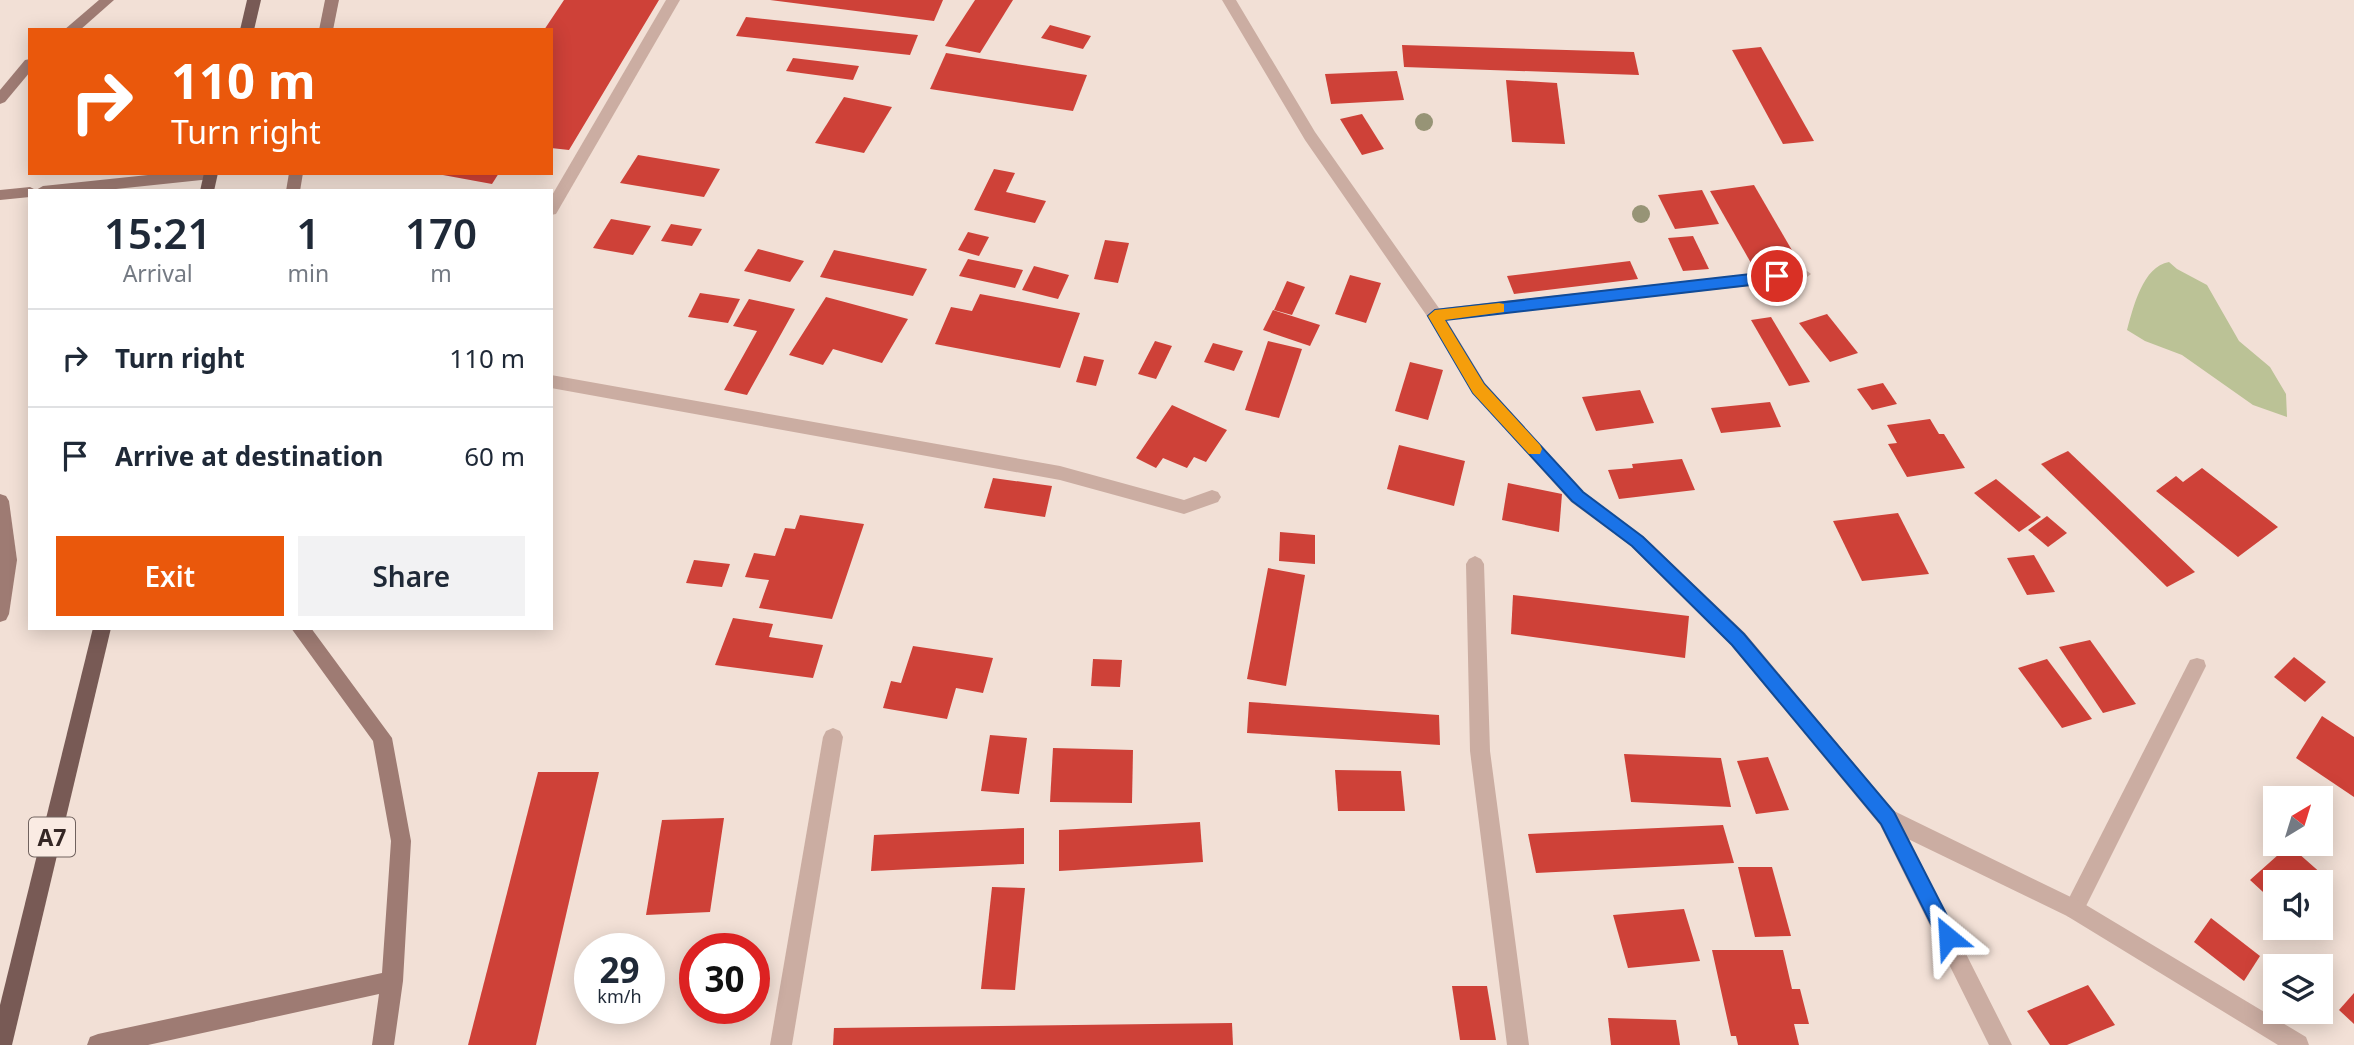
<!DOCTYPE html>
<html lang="en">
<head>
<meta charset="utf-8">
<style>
	body { margin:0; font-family:"Noto Sans",sans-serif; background:#f2f2f3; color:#1f2937; height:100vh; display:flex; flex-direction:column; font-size:26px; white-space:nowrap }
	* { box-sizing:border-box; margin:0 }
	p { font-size:23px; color:#747a83 }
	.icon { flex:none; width:38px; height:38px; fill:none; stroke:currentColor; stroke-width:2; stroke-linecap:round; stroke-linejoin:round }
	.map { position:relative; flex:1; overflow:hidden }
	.drawer { position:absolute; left:28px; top:189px; width:525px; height:441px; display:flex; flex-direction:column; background:#fff; border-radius:0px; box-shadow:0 4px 18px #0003 }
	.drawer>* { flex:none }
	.banner { position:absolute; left:28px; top:28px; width:525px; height:147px; border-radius:0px; box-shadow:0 4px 18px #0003; background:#ea580c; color:#fff; overflow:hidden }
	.needle { width:46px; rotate:38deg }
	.tools { position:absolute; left:2263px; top:786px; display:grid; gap:14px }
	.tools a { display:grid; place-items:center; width:70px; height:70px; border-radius:0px; background:#fff; box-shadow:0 4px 18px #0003; font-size:35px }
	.speed { position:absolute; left:574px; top:933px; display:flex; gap:14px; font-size:35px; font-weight:700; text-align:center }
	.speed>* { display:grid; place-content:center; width:91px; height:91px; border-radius:50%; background:#fff; box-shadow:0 4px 18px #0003; line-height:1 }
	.speed small { font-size:18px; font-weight:400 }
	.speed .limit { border:10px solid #d22; background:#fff; color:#111 }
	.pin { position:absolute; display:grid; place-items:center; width:60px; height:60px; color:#fff; margin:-30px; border:4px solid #fff; border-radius:50%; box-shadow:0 2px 7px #0007 }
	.me { position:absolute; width:77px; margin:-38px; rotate:333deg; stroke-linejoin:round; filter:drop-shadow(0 0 5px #0008) }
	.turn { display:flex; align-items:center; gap:24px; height:147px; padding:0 28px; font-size:32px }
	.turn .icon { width:91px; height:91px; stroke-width:2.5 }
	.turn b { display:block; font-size:49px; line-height:60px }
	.eta { display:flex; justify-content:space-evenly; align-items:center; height:119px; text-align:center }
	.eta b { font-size:42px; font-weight:600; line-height:49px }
	.cta { display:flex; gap:14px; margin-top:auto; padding:14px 28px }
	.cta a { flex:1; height:80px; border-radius:0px; background:#ea580c; color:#fff; font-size:28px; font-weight:600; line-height:80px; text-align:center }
	.cta a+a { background:#f2f2f3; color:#1f2937 }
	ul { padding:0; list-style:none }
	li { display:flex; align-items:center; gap:21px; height:98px; padding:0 28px; border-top:2px solid #e0e1e3 }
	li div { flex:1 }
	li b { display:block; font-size:26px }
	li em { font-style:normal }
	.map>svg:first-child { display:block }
	.green { fill:#bbc296 }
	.building { fill:#ce4138 }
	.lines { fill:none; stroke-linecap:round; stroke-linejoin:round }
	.lane { fill:#cbada2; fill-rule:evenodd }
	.street { fill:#cbada2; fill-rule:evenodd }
	.secondary { fill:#9e7b73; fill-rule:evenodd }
	.primary { fill:#785a55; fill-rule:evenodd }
	.tree { fill:#979476 }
	.route { fill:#1a73e8; stroke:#114b97; stroke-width:2 }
	.slow { fill:#f59e0b }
	.labels { text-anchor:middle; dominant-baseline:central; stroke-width:7; stroke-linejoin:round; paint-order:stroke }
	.shield { fill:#faebe3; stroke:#70625e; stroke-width:2 }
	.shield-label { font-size:23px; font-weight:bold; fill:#352725 }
</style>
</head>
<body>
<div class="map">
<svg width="2354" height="1045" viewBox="0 0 2354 1045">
	<rect width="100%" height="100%" fill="#f2e0d6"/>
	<!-- green -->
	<path class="green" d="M2169 262 2177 269 2207 285 2239 341 2270 367 2286 394 2287 417 2253 405 2182 355 2145 341 2127 330C2133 308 2143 266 2169 262Z"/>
	<!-- building -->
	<g class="building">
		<polygon points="564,0 659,0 569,150 551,148 551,30 544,30"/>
		<polygon points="770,0 943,0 934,21"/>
		<polygon points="975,0 1013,0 980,53 945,46"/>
		<polygon points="746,17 918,35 910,55 736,36"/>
		<polygon points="1050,25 1091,36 1083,49 1041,38"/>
		<polygon points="1402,45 1634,52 1639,75 1404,67"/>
		<polygon points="1761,47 1814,141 1783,144 1732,50"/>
		<polygon points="946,53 1087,75 1073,111 930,89"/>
		<polygon points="793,58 859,66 853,80 786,71"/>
		<polygon points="1397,71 1404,100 1331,104 1325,74"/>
		<polygon points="1506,80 1557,83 1565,144 1512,142"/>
		<polygon points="844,97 892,107 864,153 815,143"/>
		<polygon points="1362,114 1384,149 1362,155 1340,119"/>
		<polygon points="638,155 720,169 704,197 620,183"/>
		<polygon points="994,169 1015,173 1006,192 1046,201 1035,223 974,210"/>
		<polygon points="432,173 499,173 492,184"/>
		<polygon points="1754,185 1800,264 1755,270 1710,191"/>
		<polygon points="1702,190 1719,224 1675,229 1658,195"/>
		<polygon points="611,219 651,226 633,255 593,248"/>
		<polygon points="671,224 702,229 692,246 661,241"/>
		<polygon points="968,232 989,237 979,256 958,250"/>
		<polygon points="1693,236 1709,269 1683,271 1668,238"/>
		<polygon points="1105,240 1129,243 1118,283 1094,279"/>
		<polygon points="758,249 804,261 790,282 744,271"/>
		<polygon points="834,250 927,269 913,296 820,277"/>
		<polygon points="968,259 1023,270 1015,288 959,276"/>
		<polygon points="1630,261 1638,279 1514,294 1507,276"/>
		<polygon points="1034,266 1069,275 1058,299 1022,290"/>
		<polygon points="1350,275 1381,283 1366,323 1335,314"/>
		<polygon points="1287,281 1305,287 1292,315 1274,310"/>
		<polygon points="700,293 740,299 728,323 688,317"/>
		<polygon points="980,294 1080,313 1060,368 935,344 951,307 972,311"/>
		<polygon points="826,297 908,319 882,363 833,349 823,365 789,355"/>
		<polygon points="749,299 795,309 747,395 724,390 757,331 733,326"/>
		<polygon points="1273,310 1320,325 1310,346 1263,330"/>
		<polygon points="1827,314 1858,353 1830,362 1799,323"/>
		<polygon points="1771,317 1810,382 1789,386 1751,320"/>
		<polygon points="1155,341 1172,346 1156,379 1138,374"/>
		<polygon points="1268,341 1302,349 1279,418 1245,410"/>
		<polygon points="1213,343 1243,351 1234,371 1204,362"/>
		<polygon points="1084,356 1104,360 1096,386 1076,382"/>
		<polygon points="1410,362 1443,370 1428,420 1395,411"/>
		<polygon points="1883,383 1897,404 1872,410 1857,389"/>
		<polygon points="1640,390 1654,423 1596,431 1582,397"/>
		<polygon points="1770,402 1781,427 1721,433 1711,408"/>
		<polygon points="1172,405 1227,430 1206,462 1194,457 1187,468 1163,458 1156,468 1136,458"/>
		<polygon points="1930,419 1939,434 1944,434 1965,468 1907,477 1888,444 1897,443 1887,425"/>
		<polygon points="1399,445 1465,461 1454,506 1387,489"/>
		<polygon points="2068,451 2195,572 2167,587 2041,464"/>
		<polygon points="1682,459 1695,490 1619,499 1608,470 1633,468 1632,464"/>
		<polygon points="2202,468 2278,527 2238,557 2156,491 2176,476 2183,482"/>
		<polygon points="993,478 1052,486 1045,517 984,508"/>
		<polygon points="1996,479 2041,517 2019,532 1974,493"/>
		<polygon points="1508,483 1562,494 1559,532 1502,520"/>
		<polygon points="1898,513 1929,574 1862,581 1833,521"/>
		<polygon points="800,515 864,524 832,619 759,608 769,580 745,577 754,553 775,556 785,528 795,529"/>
		<polygon points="2047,516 2067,533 2048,547 2028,530"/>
		<polygon points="1280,532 1315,535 1315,564 1279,561"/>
		<polygon points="2034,555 2055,592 2027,595 2007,558"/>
		<polygon points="694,560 730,564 722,587 686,583"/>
		<polygon points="1268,568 1305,575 1286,686 1247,679"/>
		<polygon points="1513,595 1689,616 1685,658 1511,634"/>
		<polygon points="733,618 773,624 769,637 823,645 813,678 715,665"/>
		<polygon points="2090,640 2136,704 2103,713 2059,647"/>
		<polygon points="913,646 993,658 983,693 956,688 947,719 883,708 891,681 901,683"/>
		<polygon points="2294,657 2326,682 2305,702 2274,677"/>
		<polygon points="1093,659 1122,660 1120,687 1091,686"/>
		<polygon points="2047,659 2092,719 2062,728 2018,668"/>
		<polygon points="1249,702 1439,715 1440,745 1247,733"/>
		<polygon points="2322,716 2354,737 2354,797 2296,758"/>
		<polygon points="990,735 1027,738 1019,794 981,791"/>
		<polygon points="1053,748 1133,750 1132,803 1050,802"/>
		<polygon points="1624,754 1721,758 1731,807 1631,802"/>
		<polygon points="1768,757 1789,810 1756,814 1737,761"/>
		<polygon points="1335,770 1401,771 1405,811 1338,811"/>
		<polygon points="538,772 599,772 536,1045 468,1045"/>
		<polygon points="724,818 710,912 646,915 662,820"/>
		<polygon points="1200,822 1203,862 1059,871 1059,830"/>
		<polygon points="1723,825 1734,863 1536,873 1528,834"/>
		<polygon points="1024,828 1024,864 871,871 874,835"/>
		<polygon points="2289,845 2323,875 2315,882 2275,882 2275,903 2250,880"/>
		<polygon points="1738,867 1772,867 1791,936 1755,937"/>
		<polygon points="992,887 1025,888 1015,990 981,989"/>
		<polygon points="1684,909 1700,961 1628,968 1613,915"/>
		<polygon points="2211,918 2260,956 2244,981 2194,942"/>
		<polygon points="1712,950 1783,950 1792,989 1800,989 1809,1024 1794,1024 1799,1045 1738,1045 1736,1036 1731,1036"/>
		<polygon points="2088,985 2115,1025 2067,1045 2050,1045 2027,1011"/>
		<polygon points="1452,986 1487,986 1496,1040 1460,1040"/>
		<polygon points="2354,993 2354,1024 2339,1010"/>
		<polygon points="1608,1018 1676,1020 1680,1045 1611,1045"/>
		<polygon points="1232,1023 1233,1045 833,1045 834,1028"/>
	</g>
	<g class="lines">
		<!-- lane -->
		<g class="lane">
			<polygon points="1803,268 1811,274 1803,280 1435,321 1427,315 1435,309"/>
			<polygon points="551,375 1060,466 1184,500 1212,490 1218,492 1221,497 1218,502 1184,514 1060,480 551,388"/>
			<polygon points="2197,658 2204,660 2206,666 2081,916 2074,919 2067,916 2064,909 2067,902 2190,660"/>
			<polygon points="833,728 840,731 843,737 792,1045 770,1045 823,737 826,731"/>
		</g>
		<!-- street -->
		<g class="street">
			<polygon points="666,0 680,0 556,214 551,215 551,197"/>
			<polygon points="1222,0 1236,0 1315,132 1441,311 1485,383 1583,492 1643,536 1745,633 1894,811 2081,902 2306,1037 2309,1045 2278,1045 2067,916 1908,839 2012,1045 1989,1045 1880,825 1731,645 1631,546 1571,502 1473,393 1429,319 1305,140"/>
			<polygon points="1475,556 1481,559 1484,564 1490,751 1529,1045 1507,1045 1470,751 1466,564 1469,559"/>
		</g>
		<!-- secondary -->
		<g class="secondary">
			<polygon points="99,0 114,0 80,30 64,30"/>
			<polygon points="325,0 339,0 333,30 319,30"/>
			<polygon points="30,59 30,72 5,102 0,104 0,90 25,60"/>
			<polygon points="167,173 218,174 211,179 97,191 30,191 30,197 0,200 0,190 30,187 36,190 43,186"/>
			<polygon points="289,173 303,173 300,191 286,191"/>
			<polygon points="0,494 6,496 9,501 17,560 9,614 6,620 0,622"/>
			<polygon points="291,628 311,628 392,738 411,841 403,981 394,1045 372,1045 379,994 148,1045 87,1045 90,1037 98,1034 382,973 391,841 373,741"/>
		</g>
		<!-- primary -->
		<g class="primary">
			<polygon points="247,0 261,0 254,30 240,30"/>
			<polygon points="204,173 218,173 214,191 200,191"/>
			<polygon points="93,628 111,628 12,1045 0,1045 0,1005"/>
		</g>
	</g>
	<!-- trees -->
	<g class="tree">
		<circle cx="1424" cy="122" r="9"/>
		<circle cx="1641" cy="214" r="9"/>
	</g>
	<!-- route -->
	<polygon class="route" points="1777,271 1784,276 1777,282 1445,320 1484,384 1583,492 1643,537 1744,634 1894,812 1958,937 1955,944 1948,946 1941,944 1881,824 1732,645 1632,546 1572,501 1473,393 1428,316 1435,310"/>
	<!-- slow -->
	<polygon class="slow" points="1499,303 1504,304 1504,312 1445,320 1484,384 1540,445 1542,449 1540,454 1529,454 1473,393 1428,316 1435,310"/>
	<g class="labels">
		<!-- shield labels -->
		<rect class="shield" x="29" y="817.5" width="46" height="39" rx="5"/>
		<g class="shield-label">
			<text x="52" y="837">A7</text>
		</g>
	</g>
</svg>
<div class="tools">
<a><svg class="needle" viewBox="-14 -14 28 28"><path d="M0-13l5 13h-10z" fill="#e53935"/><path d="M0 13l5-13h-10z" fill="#747a83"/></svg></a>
<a><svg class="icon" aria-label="sound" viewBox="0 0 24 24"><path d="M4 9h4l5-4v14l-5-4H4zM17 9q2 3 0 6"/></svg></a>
<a><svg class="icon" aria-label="layers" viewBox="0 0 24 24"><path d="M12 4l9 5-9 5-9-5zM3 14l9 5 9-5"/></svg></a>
</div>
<div class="speed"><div>29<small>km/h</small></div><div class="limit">30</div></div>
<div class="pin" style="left:1777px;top:276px;background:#d93025"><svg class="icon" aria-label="arrive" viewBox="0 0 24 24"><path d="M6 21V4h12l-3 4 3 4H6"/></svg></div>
<svg class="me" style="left:1948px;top:937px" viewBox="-20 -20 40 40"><path d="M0-17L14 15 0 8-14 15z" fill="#1a73e8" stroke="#fff" stroke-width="4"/></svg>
<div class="banner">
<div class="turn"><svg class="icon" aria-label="right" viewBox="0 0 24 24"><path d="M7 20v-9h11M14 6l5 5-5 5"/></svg><div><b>110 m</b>Turn right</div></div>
</div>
<section class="drawer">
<div class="eta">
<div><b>15:21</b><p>Arrival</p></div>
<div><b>1</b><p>min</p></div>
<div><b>170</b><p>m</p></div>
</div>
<ul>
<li><svg class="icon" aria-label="right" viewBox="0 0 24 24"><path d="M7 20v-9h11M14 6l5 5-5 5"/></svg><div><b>Turn right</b></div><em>110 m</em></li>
<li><svg class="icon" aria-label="arrive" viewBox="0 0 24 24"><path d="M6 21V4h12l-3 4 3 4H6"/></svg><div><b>Arrive at destination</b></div><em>60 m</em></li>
</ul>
<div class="cta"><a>Exit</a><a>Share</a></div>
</section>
</div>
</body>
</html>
